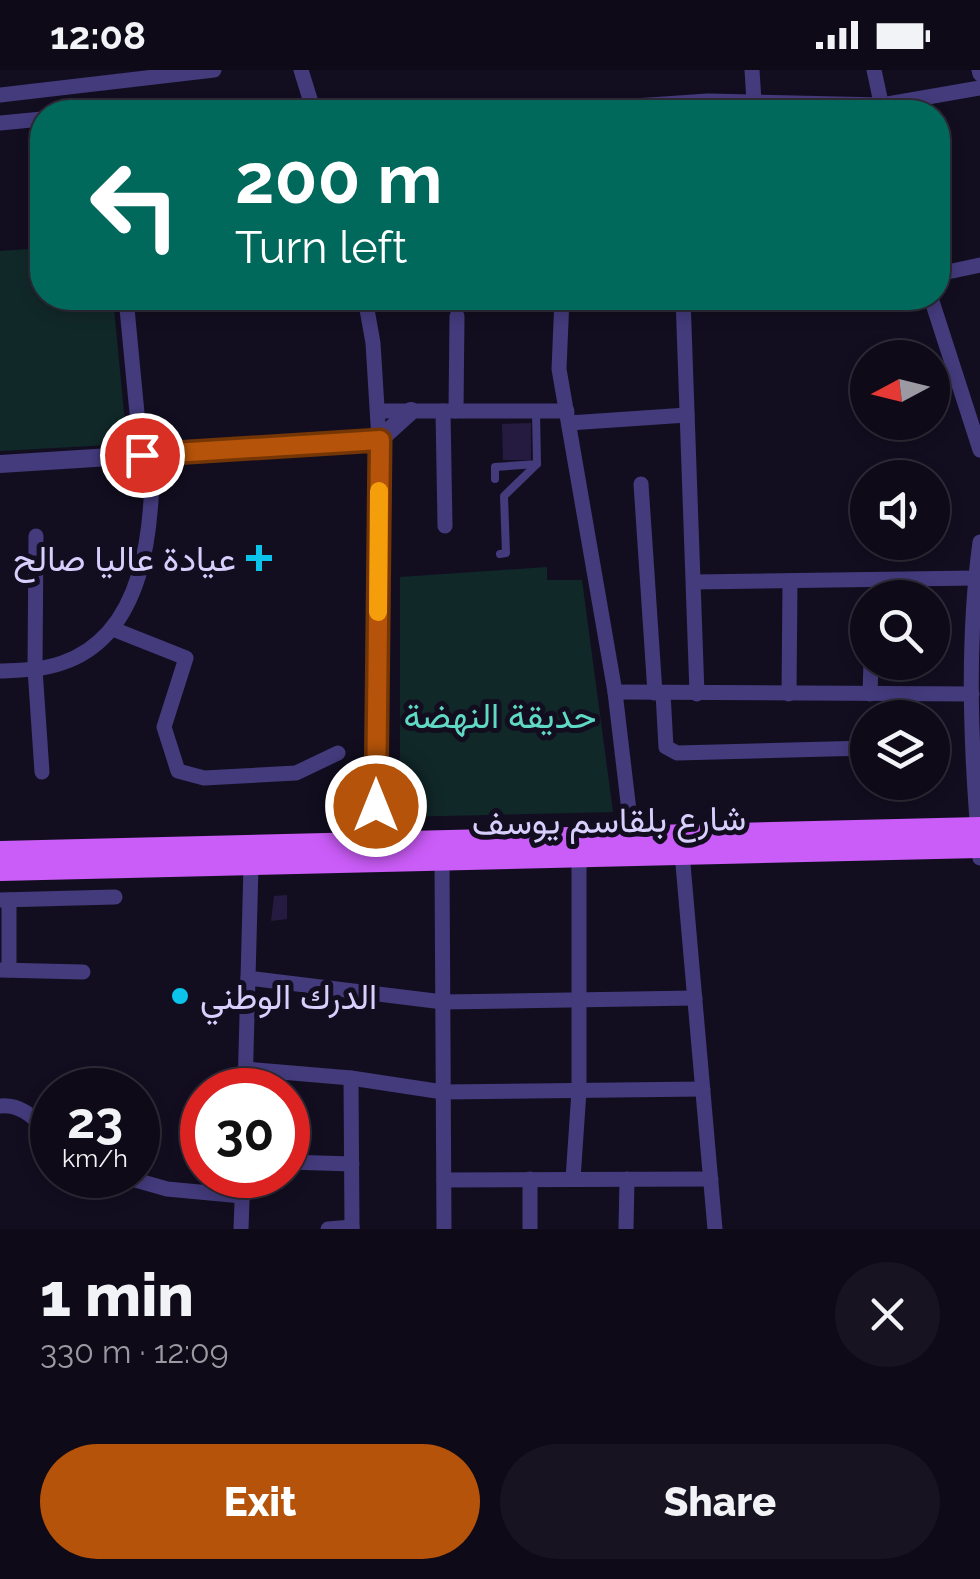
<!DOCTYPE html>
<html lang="en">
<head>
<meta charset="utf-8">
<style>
	body { margin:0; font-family:Raleway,Vazirmatn,sans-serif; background:#171321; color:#f1f3f6; height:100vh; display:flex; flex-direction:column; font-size:38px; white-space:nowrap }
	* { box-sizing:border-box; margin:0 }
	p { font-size:32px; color:#9b9aa2 }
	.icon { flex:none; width:55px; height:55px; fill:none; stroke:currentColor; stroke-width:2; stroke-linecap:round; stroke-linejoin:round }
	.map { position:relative; height:1159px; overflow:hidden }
	.sheet { display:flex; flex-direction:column; background:#0e0a18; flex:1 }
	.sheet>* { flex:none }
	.guide { position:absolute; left:30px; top:30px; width:920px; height:210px; border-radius:40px; box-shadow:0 5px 15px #0003,0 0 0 2px #2e2b37; background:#00695c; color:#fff; overflow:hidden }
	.needle { width:65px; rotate:263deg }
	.buttons { position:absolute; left:850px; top:270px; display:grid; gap:20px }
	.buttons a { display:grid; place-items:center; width:100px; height:100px; border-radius:50%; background:#0e0a18; box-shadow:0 5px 15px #0003,0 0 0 2px #2e2b37; font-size:50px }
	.speed { position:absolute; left:30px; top:998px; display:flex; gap:20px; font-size:50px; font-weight:700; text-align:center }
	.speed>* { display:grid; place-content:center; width:130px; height:130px; border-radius:50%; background:#0e0a18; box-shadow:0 5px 15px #0003,0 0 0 2px #2e2b37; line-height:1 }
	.speed small { font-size:25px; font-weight:400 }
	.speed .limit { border:15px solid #d22; background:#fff; color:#111 }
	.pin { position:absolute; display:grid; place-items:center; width:85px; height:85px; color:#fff; margin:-42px; border:5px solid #fff; border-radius:50%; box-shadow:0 2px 10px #0007 }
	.me { position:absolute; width:110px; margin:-55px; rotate:0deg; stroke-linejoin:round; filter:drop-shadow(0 0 8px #0008) }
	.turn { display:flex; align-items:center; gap:35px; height:210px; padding:0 40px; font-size:45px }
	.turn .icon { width:130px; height:130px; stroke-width:2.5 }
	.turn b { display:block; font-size:70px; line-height:85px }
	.round { display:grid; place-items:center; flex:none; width:105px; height:105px; border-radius:52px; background:#171321 }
	.headline { display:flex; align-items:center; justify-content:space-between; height:170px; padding:0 40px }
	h1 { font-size:60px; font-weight:800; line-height:75px }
	.cta { display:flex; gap:20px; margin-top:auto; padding:20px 40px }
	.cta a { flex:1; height:115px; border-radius:60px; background:#b45309; color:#fff; font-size:40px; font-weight:800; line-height:115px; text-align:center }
	.cta a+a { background:#171321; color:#f1f3f6 }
	.status { display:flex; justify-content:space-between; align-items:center; height:70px; padding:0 50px; background:#0e0a18; direction:ltr }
	.status svg { height:28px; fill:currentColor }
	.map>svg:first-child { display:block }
	.green { fill:#112829 }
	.building { fill:#251b40 }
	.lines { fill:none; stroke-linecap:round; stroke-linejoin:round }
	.service { stroke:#433b7c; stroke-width:8 }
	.minor { stroke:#433b7c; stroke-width:15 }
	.tertiary { stroke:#433b7c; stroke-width:18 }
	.primary { stroke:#ca5cf7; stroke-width:22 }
	.route-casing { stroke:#753606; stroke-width:25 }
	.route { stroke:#b45309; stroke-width:18 }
	.slow { stroke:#f59e0b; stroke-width:18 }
	.poi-dot { fill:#0cc3ec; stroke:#120e20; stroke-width:4 }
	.labels { text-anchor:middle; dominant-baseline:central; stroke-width:10; stroke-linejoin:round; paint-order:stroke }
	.poi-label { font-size:35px; fill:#d8cffd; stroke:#120e20; text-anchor:end }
	.park-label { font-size:35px; fill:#5fd8c4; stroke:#120e20 }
	.street-label { font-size:35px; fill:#d8cffd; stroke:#120e20 }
</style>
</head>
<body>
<div class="status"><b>12:08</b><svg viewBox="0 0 49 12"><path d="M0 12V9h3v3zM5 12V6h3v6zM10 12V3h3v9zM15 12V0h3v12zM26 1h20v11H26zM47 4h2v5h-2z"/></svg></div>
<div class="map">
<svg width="980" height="1159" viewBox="0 0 980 1159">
	<rect width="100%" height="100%" fill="#120e20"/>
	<!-- green -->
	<g class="green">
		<polygon points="42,178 42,228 113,228 127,374 0,381 0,181"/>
		<polygon points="547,497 547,510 582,510 613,742 400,747 400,507"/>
	</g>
	<!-- building -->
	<g class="building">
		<polygon points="531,353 531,390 503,390 502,354"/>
		<polygon points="287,825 287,849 271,851 274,826"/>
	</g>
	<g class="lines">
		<!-- service -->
		<g class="service">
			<polyline points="495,409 495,397 537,394 536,341"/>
			<polyline points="500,484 506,483 504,426 537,394"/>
		</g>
		<!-- minor -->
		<g class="minor">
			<polyline points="301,0 314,42"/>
			<polyline points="752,0 754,31"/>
			<polyline points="874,0 883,42"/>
			<polyline points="979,0 980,4"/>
			<polyline points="0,25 214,0"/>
			<polyline points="546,42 708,31 882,35 980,18"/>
			<polyline points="0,53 42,49"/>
			<polyline points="938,204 980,195"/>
			<polyline points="126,228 141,385"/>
			<polyline points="365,228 373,273 379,370 376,773"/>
			<polyline points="562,228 559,299 615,622 632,766"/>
			<polyline points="683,228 697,624"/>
			<polyline points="931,228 980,380"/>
			<polyline points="378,341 567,341"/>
			<polyline points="443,341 445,456"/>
			<polyline points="456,341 457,246"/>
			<polyline points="569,353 687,345"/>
			<polyline points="641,414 655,623"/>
			<polyline points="36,466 35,599 42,702"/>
			<path d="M980 472C966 576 971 684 980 788"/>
			<polyline points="694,512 975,508"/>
			<polyline points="113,559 186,588 164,657 178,701 204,708 296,703 338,683"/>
			<path d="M0 601C21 600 42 600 62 593 145 565 153 458 152 384"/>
			<polyline points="615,622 972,624"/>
			<polyline points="663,623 666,677 677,683 868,678"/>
			<polyline points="789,624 790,511"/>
			<polyline points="870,624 871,592"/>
			<polyline points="911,624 912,648"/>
			<polyline points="682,783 715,1159"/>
			<polyline points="442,789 444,1159"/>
			<polyline points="0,830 115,827"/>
			<polyline points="0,900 83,902"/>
			<polyline points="9,900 9,830"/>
			<polyline points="248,908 443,932 695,928"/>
			<polyline points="246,999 351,1008 443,1022 703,1019"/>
			<polyline points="351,1008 352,1159"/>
			<polyline points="245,1020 251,796"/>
			<path d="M0 1036C23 1034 36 1050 52 1065"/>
			<polyline points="288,1092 352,1094"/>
			<polyline points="118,1105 167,1119 242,1126"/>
			<polyline points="530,1109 530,1159"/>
			<polyline points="573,1109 579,1021 579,786"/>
			<polyline points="444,1110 711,1109"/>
			<polyline points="241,1159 243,1105"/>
			<polyline points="328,1159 352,1157"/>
			<polyline points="626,1159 627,1109"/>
		</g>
		<!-- tertiary -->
		<polyline class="tertiary" points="0,394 379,370 411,341"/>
		<!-- primary -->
		<g class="primary">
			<polyline points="0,782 980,758"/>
			<polyline points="0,800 980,777"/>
		</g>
	</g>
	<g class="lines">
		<!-- route casing -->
		<g class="route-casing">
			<polyline id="route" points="142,385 380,370 376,736"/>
		</g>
		<!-- route -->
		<use href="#route" class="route"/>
		<!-- slow -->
		<polyline class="slow" points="378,542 379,421"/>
	</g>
	<!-- markers -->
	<g class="poi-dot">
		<path d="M254 473h10v10h10v10h-10v10h-10v-10h-10v-10h10z"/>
		<circle cx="180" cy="926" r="10"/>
	</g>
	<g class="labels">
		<!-- poi labels -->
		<g class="poi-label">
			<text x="236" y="488">عيادة عاليا صالح</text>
			<text x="200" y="926" text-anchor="start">الدرك الوطني</text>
		</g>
		<!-- park labels -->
		<g class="park-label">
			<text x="500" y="645">حديقة النهضة</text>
		</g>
		<!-- street labels -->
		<g class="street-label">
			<text transform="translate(609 750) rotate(-1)">شارع بلقاسم يوسف</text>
		</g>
	</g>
</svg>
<div class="buttons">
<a><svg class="needle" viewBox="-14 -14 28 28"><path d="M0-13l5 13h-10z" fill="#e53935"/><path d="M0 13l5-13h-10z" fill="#9b9aa2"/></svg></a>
<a><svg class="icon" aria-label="sound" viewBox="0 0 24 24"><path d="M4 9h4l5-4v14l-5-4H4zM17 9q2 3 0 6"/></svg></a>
<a><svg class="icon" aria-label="search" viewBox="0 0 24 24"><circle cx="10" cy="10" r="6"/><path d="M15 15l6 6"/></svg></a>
<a><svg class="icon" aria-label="layers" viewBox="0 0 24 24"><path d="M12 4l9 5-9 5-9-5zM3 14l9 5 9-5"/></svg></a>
</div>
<div class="speed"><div>23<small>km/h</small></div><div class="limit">30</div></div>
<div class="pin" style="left:142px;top:385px;background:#d93025"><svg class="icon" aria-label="arrive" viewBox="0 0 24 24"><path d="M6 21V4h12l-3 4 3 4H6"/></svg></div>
<svg class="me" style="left:376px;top:736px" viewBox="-20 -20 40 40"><circle r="17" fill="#b45309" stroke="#fff" stroke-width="3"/><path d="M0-11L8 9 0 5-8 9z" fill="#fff"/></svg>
<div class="guide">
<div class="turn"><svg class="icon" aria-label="left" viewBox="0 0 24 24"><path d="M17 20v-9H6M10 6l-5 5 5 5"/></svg><div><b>200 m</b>Turn left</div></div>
</div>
</div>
<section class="sheet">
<div class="headline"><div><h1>1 min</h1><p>330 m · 12:09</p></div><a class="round"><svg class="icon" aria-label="close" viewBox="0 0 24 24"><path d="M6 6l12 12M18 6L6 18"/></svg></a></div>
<div class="cta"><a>Exit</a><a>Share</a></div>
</section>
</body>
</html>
